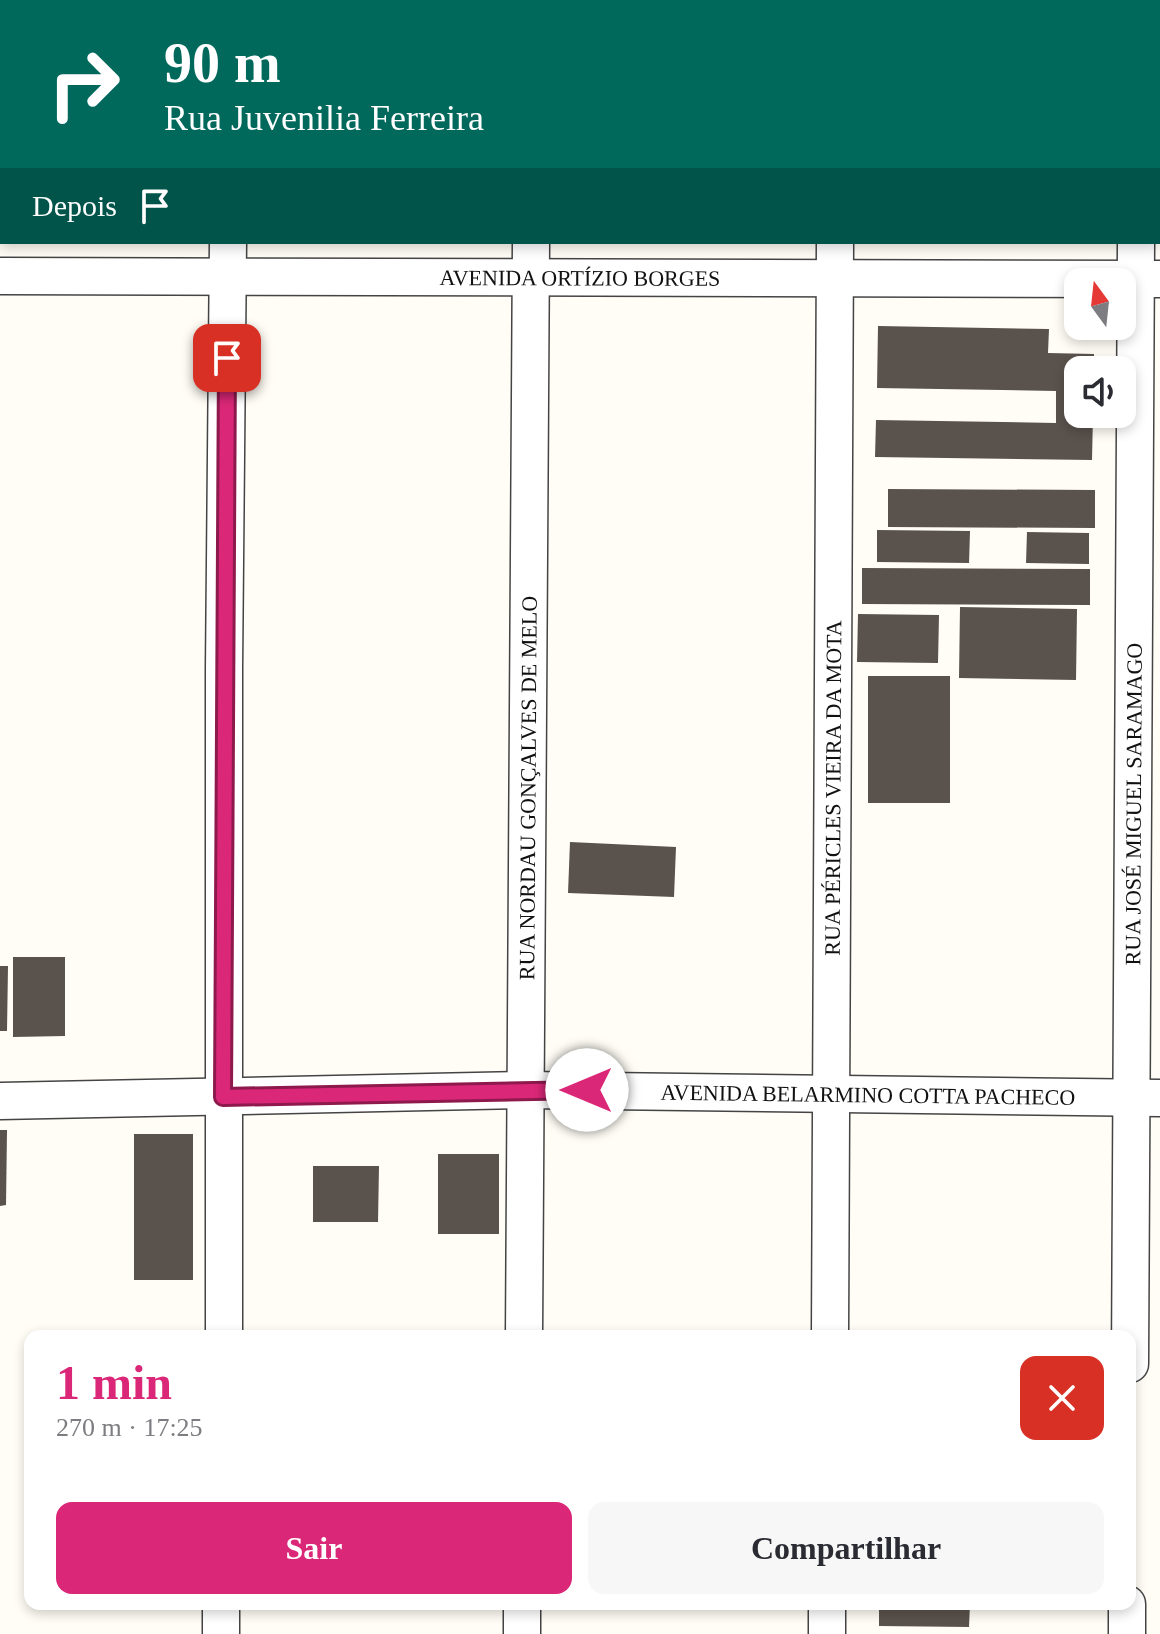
<!DOCTYPE html>
<html lang="pt">
<head>
<meta charset="utf-8">
<style>
	body { margin:0; font-family:Georgia,serif; background:#f7f7f7; color:#2b2b33; height:100vh; display:flex; flex-direction:column; font-size:30px; white-space:nowrap }
	* { box-sizing:border-box; margin:0 }
	p { font-size:26px; color:#7c7c81 }
	.icon { flex:none; width:44px; height:44px; fill:none; stroke:currentColor; stroke-width:2; stroke-linecap:round; stroke-linejoin:round }
	.map { position:relative; flex:1; overflow:hidden }
	.side { position:absolute; left:24px; top:1330px; width:1112px; height:280px; display:flex; flex-direction:column; background:#fff; border-radius:16px; box-shadow:0 4px 12px #0003 }
	.side>* { flex:none }
	.guide { position:absolute; left:0px; top:0px; width:1160px; height:244px; box-shadow:0 4px 12px #0003; background:#00695c; color:#fff; overflow:hidden }
	.needle { width:52px; rotate:345deg }
	.tools { position:absolute; left:1064px; top:268px; display:grid; gap:16px }
	.tools a { display:grid; place-items:center; width:72px; height:72px; border-radius:16px; background:#fff; box-shadow:0 4px 12px #0003; font-size:40px }
	.pin { position:absolute; display:grid; place-items:center; width:68px; height:68px; color:#fff; margin:-34px; border-radius:16px; box-shadow:0 4px 12px #0006 }
	.me { position:absolute; width:88px; margin:-44px; rotate:270deg; stroke-linejoin:round; filter:drop-shadow(0 0 6px #0008) }
	.turn { display:flex; align-items:center; gap:28px; height:168px; padding:0 32px; font-size:36px }
	.turn .icon { width:104px; height:104px; stroke-width:2.5 }
	.turn b { display:block; font-size:56px; line-height:68px }
	.then { display:flex; align-items:center; height:76px; padding:0 32px; background:#0003; gap:16px; font-size:30px }
	.round { display:grid; place-items:center; flex:none; width:84px; height:84px; border-radius:16px; background:#f7f7f7 }
	.summary { display:flex; align-items:center; justify-content:space-between; height:136px; padding:0 32px }
	h1 { font-size:48px; font-weight:700; line-height:60px; color:#db2777 }
	.button { display:flex; gap:16px; margin-top:auto; padding:16px 32px }
	.button a { flex:1; height:92px; border-radius:16px; background:#db2777; color:#fff; font-size:32px; font-weight:700; line-height:92px; text-align:center }
	.button a+a { background:#f7f7f7; color:#2b2b33 }
	.map>svg:first-child { display:block }
	.building { fill:#5a524d }
	.lines { fill:none; stroke-linecap:round; stroke-linejoin:round }
	.minor-casing { stroke:#444; stroke-width:39 }
	.minor { stroke:#fff; stroke-width:36 }
	.route-casing { stroke:#8e194d; stroke-width:20 }
	.route { stroke:#db2777; stroke-width:14 }
	.labels { text-anchor:middle; dominant-baseline:central; stroke-width:8; stroke-linejoin:round; paint-order:stroke }
	.street-label { font-size:22px; fill:#111; stroke:#fff }
</style>
</head>
<body>
<div class="map">
<svg width="1160" height="1634" viewBox="0 0 1160 1634">
	<rect width="100%" height="100%" fill="#fffdf5"/>
	<!-- building -->
	<g class="building">
		<polygon points="878,326 1049,329 1048,353 1094,354 1094,370 1078,370 1078,414 1093,414 1092,460 875,457 876,420 1056,423 1056,391 877,388"/>
		<polygon points="888,489 1095,490 1095,528 888,527"/>
		<polygon points="877,530 970,531 969,563 877,562"/>
		<polygon points="1027,532 1089,533 1089,564 1026,563"/>
		<polygon points="862,568 1090,569 1090,605 862,604"/>
		<polygon points="960,607 1077,609 1076,680 959,678"/>
		<polygon points="858,614 939,615 938,663 857,662"/>
		<rect x="868" y="676" width="82" height="127"/>
		<polygon points="570,842 676,847 674,897 568,893"/>
		<polygon points="13,957 65,957 65,1036 13,1037"/>
		<polygon points="0,966 8,966 7,1031 0,1031"/>
		<polygon points="0,1130 7,1130 6,1205 0,1206"/>
		<rect x="134" y="1134" width="59" height="146"/>
		<rect x="438" y="1154" width="61" height="80"/>
		<polygon points="313,1166 379,1166 378,1222 313,1222"/>
		<polygon points="879,1604 970,1604 969,1627 879,1626"/>
	</g>
	<g class="lines">
		<!-- minor casing -->
		<g class="minor-casing">
			<g id="minor">
				<polyline points="229,0 229,2"/>
				<polyline points="533,2 533,0"/>
				<polyline points="837,2 837,0"/>
				<polyline points="1138,2 1138,0"/>
				<path id="s1" d="M0 276 1160 279"/>
				<path id="s2" d="M0 1101 525 1090 1160 1098"/>
				<polyline points="224,1336 224,668 228,242"/>
				<path id="s3" d="M524 1336 531 242"/>
				<path id="s4" d="M830 1336 835 242"/>
				<path id="s5" d="M1130 1364 1136 242"/>
				<polyline points="221,1634 221,1604"/>
				<polyline points="522,1634 522,1604"/>
				<polyline points="827,1634 827,1604"/>
				<polyline points="1127,1634 1127,1604"/>
			</g>
		</g>
		<!-- minor -->
		<use href="#minor" class="minor"/>
	</g>
	<g class="lines">
		<!-- route casing -->
		<g class="route-casing">
			<polyline id="route" points="227,358 223,1097 587,1090"/>
		</g>
		<!-- route -->
		<use href="#route" class="route"/>
	</g>
	<g class="labels">
		<!-- street labels -->
		<g class="street-label">
			<text stroke="none"><textPath href="#s1" startOffset="580">AVENIDA ORTÍZIO BORGES</textPath></text>
			<text stroke="none"><textPath href="#s3" startOffset="548">RUA NORDAU GONÇALVES DE MELO</textPath></text>
			<text stroke="none"><textPath href="#s4" startOffset="548">RUA PÉRICLES VIEIRA DA MOTA</textPath></text>
			<text stroke="none"><textPath href="#s5" startOffset="560">RUA JOSÉ MIGUEL SARAMAGO</textPath></text>
			<text stroke="none"><textPath href="#s2" startOffset="868">AVENIDA BELARMINO COTTA PACHECO</textPath></text>
		</g>
	</g>
</svg>
<div class="tools">
<a><svg class="needle" viewBox="-14 -14 28 28"><path d="M0-13l5 13h-10z" fill="#e53935"/><path d="M0 13l5-13h-10z" fill="#7c7c81"/></svg></a>
<a><svg class="icon" aria-label="sound" viewBox="0 0 24 24"><path d="M4 9h4l5-4v14l-5-4H4zM17 9q2 3 0 6"/></svg></a>
</div>
<div class="pin" style="left:227px;top:358px;background:#d93025"><svg class="icon" aria-label="arrive" viewBox="0 0 24 24"><path d="M6 21V4h12l-3 4 3 4H6"/></svg></div>
<svg class="me" style="left:587px;top:1090px" viewBox="-20 -20 40 40"><circle r="19" fill="#fff"/><path d="M0-13L10 11 0 6-10 11z" fill="#db2777"/></svg>
<div class="guide">
<div class="turn"><svg class="icon" aria-label="right" viewBox="0 0 24 24"><path d="M7 20v-9h11M14 6l5 5-5 5"/></svg><div><b>90 m</b>Rua Juvenilia Ferreira</div></div>
<div class="then">Depois<svg class="icon" aria-label="arrive" viewBox="0 0 24 24"><path d="M6 21V4h12l-3 4 3 4H6"/></svg></div>
</div>
<section class="side">
<div class="summary"><div><h1>1 min</h1><p>270 m · 17:25</p></div><a class="round" style="background:#d93025;color:#fff"><svg class="icon" aria-label="close" viewBox="0 0 24 24"><path d="M6 6l12 12M18 6L6 18"/></svg></a></div>
<div class="button"><a>Sair</a><a>Compartilhar</a></div>
</section>
</div>
</body>
</html>
